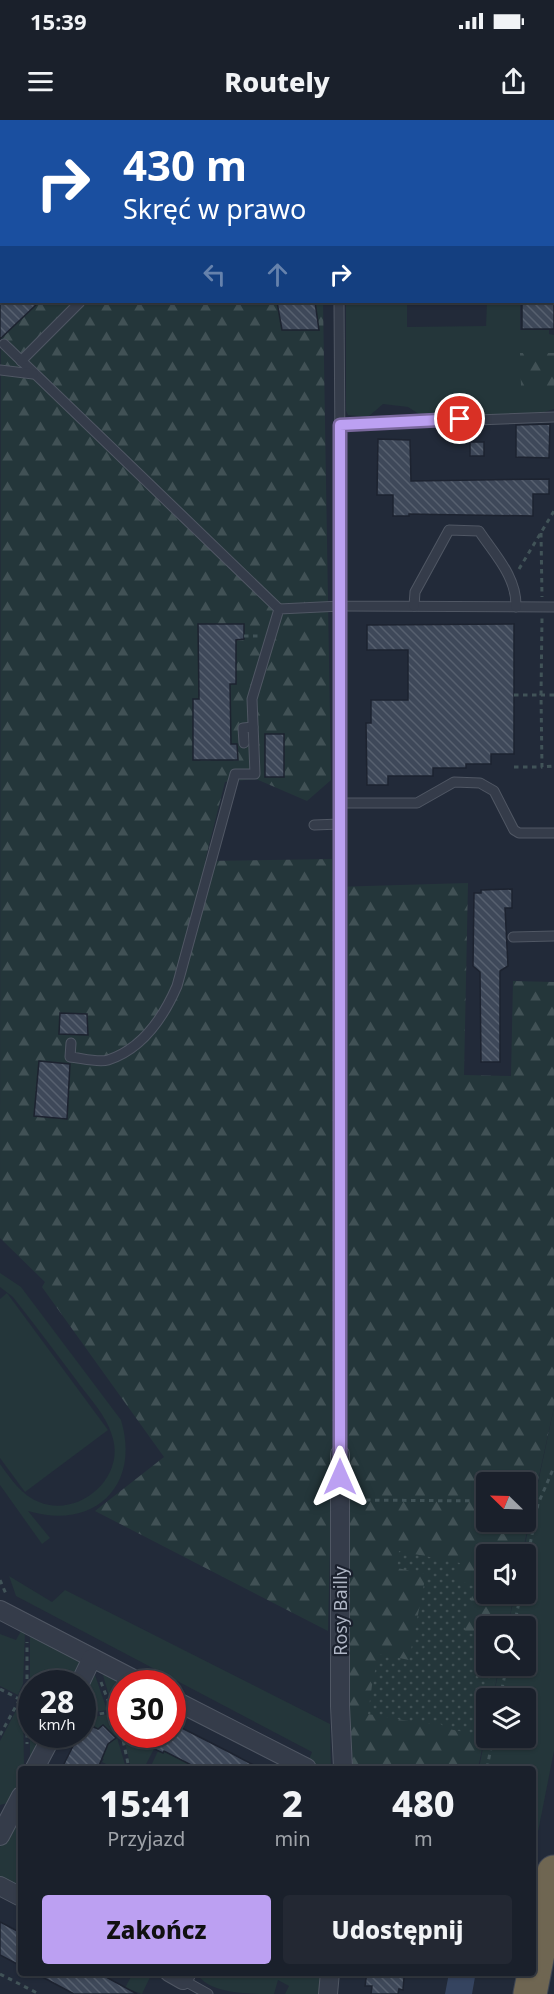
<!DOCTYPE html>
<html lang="pl">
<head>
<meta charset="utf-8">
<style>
	body { margin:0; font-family:"Noto Sans",sans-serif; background:#232833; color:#f1f3f6; height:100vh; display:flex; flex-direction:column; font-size:22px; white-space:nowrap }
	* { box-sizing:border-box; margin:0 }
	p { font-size:20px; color:#9fa3a9 }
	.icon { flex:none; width:33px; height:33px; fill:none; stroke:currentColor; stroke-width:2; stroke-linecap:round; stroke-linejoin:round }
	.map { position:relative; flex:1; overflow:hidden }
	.sheet { position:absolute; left:18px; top:1646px; width:518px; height:210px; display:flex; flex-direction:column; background:#1a202b; border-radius:6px; box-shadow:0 2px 4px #0004,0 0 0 2px #383e47 }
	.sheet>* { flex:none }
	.hud { position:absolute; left:0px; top:0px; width:555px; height:183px; box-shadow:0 2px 4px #0004,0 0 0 2px #383e47; background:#1a4fa0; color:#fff; overflow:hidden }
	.needle { width:39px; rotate:293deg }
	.fabs { position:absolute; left:476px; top:1352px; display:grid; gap:12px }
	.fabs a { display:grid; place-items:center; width:60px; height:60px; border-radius:6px; background:#1a202b; box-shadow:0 2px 4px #0004,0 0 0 2px #383e47; font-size:30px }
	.speed { position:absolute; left:18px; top:1550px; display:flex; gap:12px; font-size:30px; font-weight:700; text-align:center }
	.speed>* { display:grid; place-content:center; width:78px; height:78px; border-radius:50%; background:#1a202b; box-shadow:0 2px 4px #0004,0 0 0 2px #383e47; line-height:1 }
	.speed small { font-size:15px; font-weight:400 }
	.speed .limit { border:9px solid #d22; background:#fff; color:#111 }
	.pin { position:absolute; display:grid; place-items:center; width:51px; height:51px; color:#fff; margin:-26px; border:3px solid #fff; border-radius:50%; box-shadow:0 2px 6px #0007 }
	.me { position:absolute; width:66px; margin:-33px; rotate:0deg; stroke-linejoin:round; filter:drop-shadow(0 0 4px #0008) }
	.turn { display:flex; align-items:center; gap:21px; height:126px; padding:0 24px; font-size:27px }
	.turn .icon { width:78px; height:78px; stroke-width:2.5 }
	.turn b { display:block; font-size:42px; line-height:51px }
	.lanes { display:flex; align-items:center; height:57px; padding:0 24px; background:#0003; justify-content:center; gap:30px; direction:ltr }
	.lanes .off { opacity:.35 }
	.eta { display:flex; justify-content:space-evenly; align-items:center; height:102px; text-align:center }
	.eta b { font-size:36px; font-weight:800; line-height:42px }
	.cta { display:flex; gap:12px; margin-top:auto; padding:12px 24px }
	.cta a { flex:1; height:69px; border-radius:6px; background:#bca0f2; color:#111; font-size:24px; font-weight:800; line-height:69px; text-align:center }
	.cta a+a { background:#232833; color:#f1f3f6 }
	.status { display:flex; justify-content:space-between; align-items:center; height:42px; padding:0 30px; background:#1a202b; direction:ltr }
	.status svg { height:16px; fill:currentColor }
	header { display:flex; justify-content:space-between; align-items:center; height:78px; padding:0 24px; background:#1a202b; font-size:27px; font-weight:800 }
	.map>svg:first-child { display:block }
	.grass { fill:#24363a }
	.forest { fill:url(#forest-firs); fill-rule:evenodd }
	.park { fill:url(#park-dots) }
	.water { fill:#354460 }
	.building { fill:url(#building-back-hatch); stroke:#1d2330; stroke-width:1.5 }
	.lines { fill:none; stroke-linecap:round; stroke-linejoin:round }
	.service-casing { stroke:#505764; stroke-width:11 }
	.minor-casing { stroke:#505764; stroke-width:20 }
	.motorway-casing { stroke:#404754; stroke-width:35 }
	.path { stroke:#415358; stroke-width:3; stroke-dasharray:4.5 4.5; stroke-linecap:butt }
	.service { stroke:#353c4a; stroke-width:9 }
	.minor { stroke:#353c4a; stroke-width:18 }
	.motorway { stroke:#6f6652; stroke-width:33 }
	.route-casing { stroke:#7a689d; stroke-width:15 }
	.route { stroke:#bca0f2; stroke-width:10 }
	.labels { text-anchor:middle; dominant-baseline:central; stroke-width:4.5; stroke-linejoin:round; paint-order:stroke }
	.street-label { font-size:18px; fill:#b0b7c6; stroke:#1b212e }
</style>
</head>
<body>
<div class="status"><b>15:39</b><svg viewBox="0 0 49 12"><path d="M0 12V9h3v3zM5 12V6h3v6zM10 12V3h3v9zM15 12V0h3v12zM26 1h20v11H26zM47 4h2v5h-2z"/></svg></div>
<header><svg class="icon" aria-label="menu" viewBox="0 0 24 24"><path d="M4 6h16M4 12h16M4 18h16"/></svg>Routely<svg class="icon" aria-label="share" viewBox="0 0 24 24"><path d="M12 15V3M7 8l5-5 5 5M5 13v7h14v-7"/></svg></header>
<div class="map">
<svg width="554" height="1874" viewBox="0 0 554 1874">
	<defs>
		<pattern id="forest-firs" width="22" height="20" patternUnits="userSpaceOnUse" patternTransform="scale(1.5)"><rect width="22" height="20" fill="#24363a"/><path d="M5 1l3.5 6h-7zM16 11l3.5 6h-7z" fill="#415155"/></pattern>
		<pattern id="park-dots" width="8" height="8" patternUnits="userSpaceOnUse" patternTransform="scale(1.5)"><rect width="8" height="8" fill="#24363a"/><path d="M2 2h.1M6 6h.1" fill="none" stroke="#415155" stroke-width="1.8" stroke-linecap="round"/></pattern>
		<pattern id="building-back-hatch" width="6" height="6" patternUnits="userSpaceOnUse" patternTransform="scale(1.5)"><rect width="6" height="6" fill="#3e4859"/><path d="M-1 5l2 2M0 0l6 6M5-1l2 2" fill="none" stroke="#57606f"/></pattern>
	</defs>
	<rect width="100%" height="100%" fill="#222a39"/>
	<!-- grass -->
	<g class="grass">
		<polygon points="487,182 520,182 520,210 549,210 549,214 554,215 554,289 538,294 419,294 408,287 383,284 368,297 348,295 346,291 346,184 407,183 407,207 486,206"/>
		<path d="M0 1153 21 1167 121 1300C141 1366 94 1411 28 1391L50 1418 42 1424 0 1365V1344C11 1359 21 1375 39 1382 77 1398 124 1360 113 1319 108 1297 90 1279 77 1261 56 1233 35 1205 13 1177L0 1167Z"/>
		<polygon points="7,1173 108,1310 25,1372 0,1338 0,1179"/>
		<polygon points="554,1287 554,1631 533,1737 532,1648 479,1648 486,1613 486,1617 525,1617 525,1578 493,1578 500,1545 525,1545 525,1506 508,1506 515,1473 525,1473 525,1434 523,1434"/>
		<polygon points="9,1456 52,1482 65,1470 330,1604 331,1648 320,1648 308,1642 312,1632 16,1476"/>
		<polygon points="21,1511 25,1513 23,1564 18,1575 0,1566 0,1514 16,1520"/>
		<polygon points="30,1512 76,1536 80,1545 71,1563 32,1563 32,1614 44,1614 32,1637 30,1636"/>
		<polygon points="94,1552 107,1590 83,1594 83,1569"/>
		<polygon points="102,1552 122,1563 121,1588 113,1589"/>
		<polygon points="23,1577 24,1648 21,1648 21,1657 8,1683 0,1685 0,1621"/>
		<polygon points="110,1594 126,1648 114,1648 102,1642 104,1639 101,1638 108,1624 116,1618 103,1605 98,1609 85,1603 83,1608 83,1599"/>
		<polygon points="123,1614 151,1625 150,1627 154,1629 144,1648 131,1648"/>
		<polygon points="158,1631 164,1631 189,1644 187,1648 150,1648"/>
		<polygon points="19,1696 21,1697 21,1770 0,1759 0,1727"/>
		<polygon points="133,1853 152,1853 142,1874 125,1868"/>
		<path d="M197 1853H223L235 1858 238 1853H321L319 1874H281H285L289 1866 278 1860 274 1874C249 1874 207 1874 197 1853Z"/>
	</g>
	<!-- forest -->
	<g class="forest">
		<polygon points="53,0 320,0 320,1 51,1"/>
		<path d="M1 51 2 182H323L331 660 307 681 256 659 225 662 205 741 332 739 333 767 468 763 464 955 511 956 513 861 554 862V1287L522 1434H486V1473H514L508 1506H486V1545H499L493 1578H486V1610L478 1648H343L332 1340 328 1511 95 1391 164 1337 42 1167 45 1162 0 1118ZM486 1362H525V1401H486Z"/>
		<polygon points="520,233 554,233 554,276 544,276 542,267 521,266"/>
	</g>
	<!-- park -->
	<polygon class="park" points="399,1431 460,1443 455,1459 474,1466 465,1511 482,1518 478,1532 486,1538 486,1545 497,1546 490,1578 486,1578 482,1615 448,1609 439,1603 426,1604 368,1594 373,1558 380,1534 409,1540 426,1454 397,1448"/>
	<!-- water -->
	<polygon class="water" points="449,1853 480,1853 475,1857 472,1874 445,1874"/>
	<!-- building -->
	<g class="building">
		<polygon points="0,182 39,182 0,219"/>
		<polygon points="277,182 315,182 319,210 282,210"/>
		<rect x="522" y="182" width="32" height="27"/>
		<polygon points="550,304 549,338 516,337 516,305"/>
		<polygon points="378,319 410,320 411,361 549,359 549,374 533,374 533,396 409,394 409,396 393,396 393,375 377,375"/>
		<rect x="470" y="322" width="14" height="14"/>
		<polygon points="198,504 244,504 244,519 236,520 236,564 230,564 231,624 237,624 238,640 193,640 193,579 199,579"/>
		<polygon points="514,504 514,634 491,634 491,644 466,644 466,648 433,648 433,656 388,656 388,665 367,665 366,603 371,603 371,580 408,580 408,530 367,530 367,505"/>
		<rect x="265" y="614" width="19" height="43"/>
		<polygon points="512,769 512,788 505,788 508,846 500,851 500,942 481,942 480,852 473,846 474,773 481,773 481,770"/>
		<polygon points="60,893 87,894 88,915 59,914"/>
		<polygon points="39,941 70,944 67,999 34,996"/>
		<polygon points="85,1603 98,1609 103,1605 116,1618 108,1624 98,1648 62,1648 79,1614 82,1614"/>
		<polygon points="172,1603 229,1632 259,1648 197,1648 164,1631 163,1633 150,1627 151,1625 130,1614 172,1614"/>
		<polygon points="0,1802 21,1813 21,1846 0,1835"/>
		<polygon points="33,1852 97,1852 137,1874 74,1874"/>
		<polygon points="367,1852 395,1852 395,1856 404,1857 403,1870 399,1869 398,1874 371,1874 372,1866 365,1866"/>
	</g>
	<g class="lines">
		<!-- service casing -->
		<g class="service-casing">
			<g id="service">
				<polyline points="338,0 338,2"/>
				<polyline points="23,2 24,0"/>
				<polyline points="0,23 2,22"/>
				<polyline points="339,182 341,486 554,487"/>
				<polyline points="4,224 279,489"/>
				<polyline points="21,241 80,182"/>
				<polyline points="0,250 33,254"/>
				<polyline points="340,305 554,297"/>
				<path d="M414 486 415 472 449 410 479 411C495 435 517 457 516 487"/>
				<polyline points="244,623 243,608 253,607"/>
				<polyline points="314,705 340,704"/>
				<polyline points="513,817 554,816"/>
				<path d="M71 923 70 937C81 938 98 943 108 940 142 929 164 896 177 866L235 654H255L252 579 279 489 341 486V683H417L454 662 480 663 494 671 514 710 519 713H554"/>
				<polyline points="340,1334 341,683"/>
				<polyline points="183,1860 208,1874"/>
			</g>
		</g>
		<!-- minor casing -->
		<g class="minor-casing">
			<g id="minor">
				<polyline points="340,1334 340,1586 343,1648"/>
				<polyline points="0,1490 141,1563"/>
				<polyline points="80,1563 92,1538"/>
				<polyline points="172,1579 307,1648"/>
				<polyline points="35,1648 53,1614"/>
				<polyline points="0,1716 21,1676"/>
				<polyline points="0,1766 21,1777"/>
				<polyline points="169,1852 183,1860 187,1852"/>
				<polyline points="328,1874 330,1852"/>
			</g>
		</g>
		<!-- motorway casing -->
		<g class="motorway-casing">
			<polyline id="motorway" points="530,1874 554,1752"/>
		</g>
		<!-- path -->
		<g class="path">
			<polyline points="47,2 48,0"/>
			<polyline points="0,49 2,47"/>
			<polyline points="0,154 2,153"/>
			<polyline points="541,413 542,477"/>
			<polyline points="519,449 554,391"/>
			<polyline points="244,516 259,516"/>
			<polyline points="514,575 541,575 542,498"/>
			<polyline points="554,575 541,575 542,647 554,646"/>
			<polyline points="514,647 542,647"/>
			<polyline points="357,1380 486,1381"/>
			<polyline points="525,1383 538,1384"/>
			<polyline points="525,1450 538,1384 554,1347"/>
			<polyline points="0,1460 6,1474"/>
			<polyline points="514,1506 521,1473"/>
			<polyline points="101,1562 123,1620 129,1648"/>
			<polyline points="27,1568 27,1624"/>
			<polyline points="0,1569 19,1579"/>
			<polyline points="500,1578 507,1545"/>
			<polyline points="82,1597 122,1590"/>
			<polyline points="0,1615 27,1566 27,1522"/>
			<polyline points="487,1648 493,1617"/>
			<polyline points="0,1854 39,1874"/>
		</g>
		<!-- service -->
		<use href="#service" class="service"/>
		<!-- minor -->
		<use href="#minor" class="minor"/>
		<!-- motorway -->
		<use href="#motorway" class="motorway"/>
	</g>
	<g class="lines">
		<!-- route casing -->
		<g class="route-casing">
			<polyline id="route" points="340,1357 340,305 460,299"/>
		</g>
		<!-- route -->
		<use href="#route" class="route"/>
	</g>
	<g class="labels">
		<!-- street labels -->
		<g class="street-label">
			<text transform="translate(340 1491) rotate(-90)">Rosy Bailly</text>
		</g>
	</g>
</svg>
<div class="fabs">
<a><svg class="needle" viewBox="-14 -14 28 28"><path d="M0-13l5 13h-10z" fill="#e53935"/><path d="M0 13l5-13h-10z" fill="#9fa3a9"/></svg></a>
<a><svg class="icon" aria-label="sound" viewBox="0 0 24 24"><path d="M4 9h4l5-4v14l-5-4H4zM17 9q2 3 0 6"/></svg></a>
<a><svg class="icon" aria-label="search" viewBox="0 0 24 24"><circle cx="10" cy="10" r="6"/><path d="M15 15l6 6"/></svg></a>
<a><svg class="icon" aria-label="layers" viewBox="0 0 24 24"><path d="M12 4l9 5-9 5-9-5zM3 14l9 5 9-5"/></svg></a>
</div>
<div class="speed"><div>28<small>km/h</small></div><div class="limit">30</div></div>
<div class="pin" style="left:460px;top:299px;background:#d93025"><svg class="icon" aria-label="arrive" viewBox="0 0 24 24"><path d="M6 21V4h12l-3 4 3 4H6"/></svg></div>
<svg class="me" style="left:340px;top:1357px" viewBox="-20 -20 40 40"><path d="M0-17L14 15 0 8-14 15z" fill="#bca0f2" stroke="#fff" stroke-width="4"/></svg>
<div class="hud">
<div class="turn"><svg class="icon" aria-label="right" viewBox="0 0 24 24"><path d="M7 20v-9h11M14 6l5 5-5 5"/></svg><div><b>430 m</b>Skręć w prawo</div></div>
<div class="lanes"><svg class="icon off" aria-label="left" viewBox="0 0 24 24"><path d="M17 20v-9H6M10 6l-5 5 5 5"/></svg><svg class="icon off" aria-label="ahead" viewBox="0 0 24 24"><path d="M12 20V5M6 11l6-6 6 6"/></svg><svg class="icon" aria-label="right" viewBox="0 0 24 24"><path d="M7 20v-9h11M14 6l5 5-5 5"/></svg></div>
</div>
<section class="sheet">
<div class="eta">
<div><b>15:41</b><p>Przyjazd</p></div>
<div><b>2</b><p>min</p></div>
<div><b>480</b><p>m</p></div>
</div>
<div class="cta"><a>Zakończ</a><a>Udostępnij</a></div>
</section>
</div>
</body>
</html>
